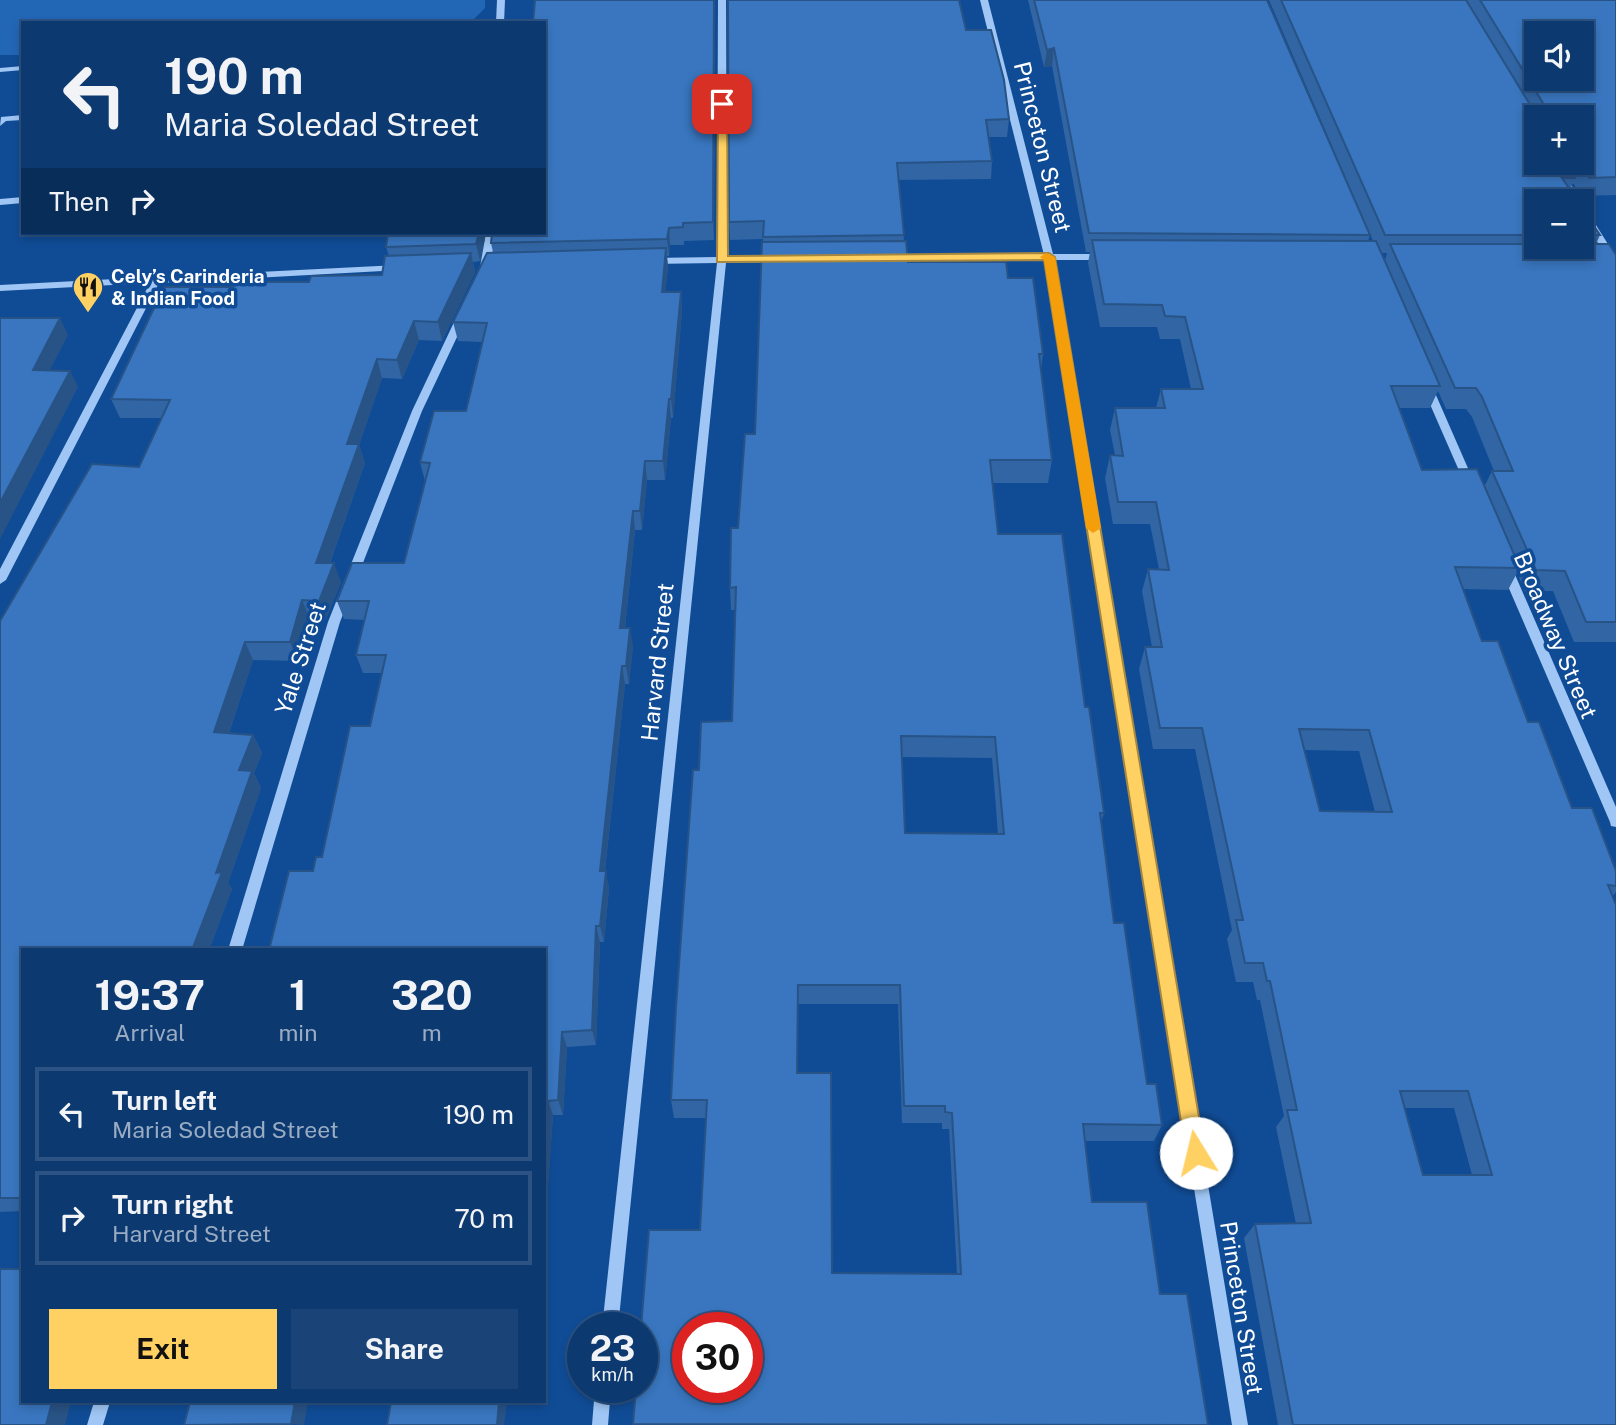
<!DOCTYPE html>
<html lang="en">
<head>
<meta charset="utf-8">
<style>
	body { margin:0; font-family:"Public Sans",sans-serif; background:#1a4478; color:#f1f3f6; height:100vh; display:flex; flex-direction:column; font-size:26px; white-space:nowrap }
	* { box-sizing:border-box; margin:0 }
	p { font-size:23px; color:#9aacc3 }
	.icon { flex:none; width:38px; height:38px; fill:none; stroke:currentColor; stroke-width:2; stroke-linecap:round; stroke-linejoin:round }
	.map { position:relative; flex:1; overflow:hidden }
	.details { position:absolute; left:21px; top:948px; width:525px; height:455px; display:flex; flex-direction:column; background:#0c3970; border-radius:0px; box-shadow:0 4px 10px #0003,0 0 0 2px #2c5383 }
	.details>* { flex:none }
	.guide { position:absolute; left:21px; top:21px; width:525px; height:214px; border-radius:0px; box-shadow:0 4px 10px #0003,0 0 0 2px #2c5383; background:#0c3970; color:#f1f3f6; overflow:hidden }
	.controls { position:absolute; left:1524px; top:21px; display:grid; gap:14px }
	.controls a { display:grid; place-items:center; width:70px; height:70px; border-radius:0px; background:#0c3970; box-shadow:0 4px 10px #0003,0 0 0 2px #2c5383; font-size:35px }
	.speed { position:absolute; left:567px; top:1312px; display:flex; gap:14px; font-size:35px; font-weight:700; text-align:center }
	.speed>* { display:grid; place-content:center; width:91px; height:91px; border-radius:50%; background:#0c3970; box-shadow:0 4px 10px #0003,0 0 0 2px #2c5383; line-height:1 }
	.speed small { font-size:18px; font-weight:400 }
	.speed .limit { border:10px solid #d22; background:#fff; color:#111 }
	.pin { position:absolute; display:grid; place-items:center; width:60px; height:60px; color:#fff; margin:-30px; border-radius:14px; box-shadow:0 4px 10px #0006 }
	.me { position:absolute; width:77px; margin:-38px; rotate:351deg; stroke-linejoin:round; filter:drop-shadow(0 0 5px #0008) }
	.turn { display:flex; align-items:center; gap:24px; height:147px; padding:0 28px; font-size:32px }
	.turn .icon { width:91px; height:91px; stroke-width:2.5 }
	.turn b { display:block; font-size:49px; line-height:60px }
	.then { display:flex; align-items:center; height:66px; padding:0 28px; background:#0003; gap:14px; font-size:26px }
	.eta { display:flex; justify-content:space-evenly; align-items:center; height:119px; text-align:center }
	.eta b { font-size:42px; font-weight:700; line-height:49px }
	.button { display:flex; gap:14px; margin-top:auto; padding:14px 28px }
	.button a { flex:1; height:80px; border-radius:0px; background:#ffd062; color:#111; font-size:28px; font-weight:700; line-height:80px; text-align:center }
	.button a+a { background:#1a4478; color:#f1f3f6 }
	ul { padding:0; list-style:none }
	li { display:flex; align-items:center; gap:21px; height:94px; margin:0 14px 10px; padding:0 14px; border:4px solid #2c5383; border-radius:0px }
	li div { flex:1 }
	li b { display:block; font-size:26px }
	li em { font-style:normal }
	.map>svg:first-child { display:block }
	.green { fill:#2266b6 }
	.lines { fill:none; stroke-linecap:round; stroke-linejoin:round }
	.minor { fill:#9fc6f4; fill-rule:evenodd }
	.wall { fill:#3165a4; fill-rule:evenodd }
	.shaded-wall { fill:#285386 }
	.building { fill:#3976bf; stroke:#285386; stroke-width:2; fill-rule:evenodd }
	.route { fill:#ffd062; stroke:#a68740; stroke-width:2 }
	.slow { fill:#f59e0b }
	.labels { text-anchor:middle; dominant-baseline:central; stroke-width:7; stroke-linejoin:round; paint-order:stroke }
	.far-poi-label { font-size:19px; font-weight:bold; fill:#fff; stroke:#104c96; text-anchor:start }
	.street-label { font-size:23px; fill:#fff; stroke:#104c96 }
</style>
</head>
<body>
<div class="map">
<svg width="1616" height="1425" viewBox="0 0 1616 1425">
	<rect width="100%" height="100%" fill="#104c96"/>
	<!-- green -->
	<polygon class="green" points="0,0 485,0 485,8 470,23 23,23 23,55 0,55"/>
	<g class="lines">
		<!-- minor -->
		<g class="minor">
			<polygon points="497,0 505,0 504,23 496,23"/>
			<polygon points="718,0 726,0 727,257 776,256 781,259 776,262 726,263 618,1328 602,1328 717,263 651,264 646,261 651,258 717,257"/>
			<polygon points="980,0 988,0 1053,254 1105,254 1110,257 1105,260 1054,260 1248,1425 1232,1425 1045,260 892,261 887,258 892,255 1044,255"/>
			<polygon points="23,66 23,70 0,72 0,68"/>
			<polygon points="23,115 23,120 6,121 0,126 1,117"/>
			<polygon points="1550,163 1558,163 1581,201 1573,201"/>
			<polygon points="23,197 23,203 0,205 0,199"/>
			<polygon points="1582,206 1586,209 1616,257 1616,268 1611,265 1582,216"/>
			<polygon points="486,233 496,233 490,267 485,270 480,267"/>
			<polygon points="398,265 403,268 401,270 159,283 6,580 0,584 0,569 150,283 0,291 0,285 153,277 157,275 161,277"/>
			<polygon points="461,315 466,318 422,411 340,622 242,950 228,950 328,622 412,411 456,318"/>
			<polygon points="1427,383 1432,386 1474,482 1473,485 1469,486 1464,482 1422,386"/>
			<polygon points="1507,566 1513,570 1616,807 1616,827 1611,826 1610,822 1501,570"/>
			<polygon points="595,1388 611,1388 608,1425 592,1425"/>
			<polygon points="94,1402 110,1402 103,1425 87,1425"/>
		</g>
	</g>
	<!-- wall -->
	<g class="wall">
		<polygon points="535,0 715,0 714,240 684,241 684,245 670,245 669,256 667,256 668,267 665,292 681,292 682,311 673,418 671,418 665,480 647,480 642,530 635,530 625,628 633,646 629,684 625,684 605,871 609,888 604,942 600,942 596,1045 567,1047 563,1115 553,1115 546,1213 544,1213 544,950 313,871 322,857 370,726 382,673 363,673 356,655 365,620 344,619 337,601 404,563 425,481 420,462 466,411 483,342 458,341 453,322 493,252 491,243 544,233"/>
		<path d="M1028 0H1267L1370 235 1368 241H1373L1269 0H1616V195L1581 196 1573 183 1570 190 1536 201V247H1582V208L1600 235 1596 244 1616 255V642H1574L1553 591H1525L1517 573 1508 590 1463 589 1482 641 1528 722 1572 808 1616 871V892L1613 896 1616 1425H1278L1244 1238 1255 1224H1296L1276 1127 1284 1116 1260 1000H1257L1253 982H1236L1227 939 1232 930 1195 749H1153L1139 669 1145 647H1152L1142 591 1148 569H1159L1150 524H1113L1105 478 1110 455H1115L1110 430 1115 408H1156L1161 389H1191L1180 339H1160L1157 327H1100L1088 263 1090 252H1086L1052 66 1044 67ZM1536 117H1582V163H1536ZM1382 253H1387L1385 260ZM1438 391 1446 409H1466L1472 417 1494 471H1492L1484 487 1422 470 1399 408H1430ZM1304 750 1359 751 1375 812 1320 811ZM1405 1108H1454L1472 1175H1423Z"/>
		<path d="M966 30 1009 119 1007 137H988L992 161 991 179 899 180 904 241 908 262 1008 278 1043 354 1041 369 1052 460 1048 483H993L998 534 1085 707 1104 813 1101 823 1114 923 1147 1084 1162 1125 1154 1141H1085L1092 1202 1160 1294 1208 1425H634L700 1230 706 1118H674L671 1100 699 770 732 721 735 610H731L730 588 738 528 755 434 763 242V239L730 240 729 222ZM902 757 992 758 998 834 905 833ZM798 1004H898L902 1123H942V1129H949L957 1274 832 1273 798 1073Z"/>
		<polygon points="486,233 480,261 473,262 475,272 442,341 419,340 402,379 382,378 359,445 365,463 330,563 341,582 326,619 310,619 298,661 253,660 229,733 253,735 262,753 254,773 261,788 228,883 232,889 209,950 23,950 23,1211 0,1212 0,621 139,467 162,418 120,418 111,399 233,287 309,282 382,275 389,256 386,247"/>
	</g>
	<!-- shaded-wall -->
	<g class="shaded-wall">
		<polygon points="714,0 715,0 714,240 713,222"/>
		<polygon points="1054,48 1052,66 1044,67 1047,50"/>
		<polygon points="669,228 670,245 669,256 667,239"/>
		<polygon points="479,233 486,233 480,261 476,244"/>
		<polygon points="666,248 668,267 663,311 662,292"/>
		<polygon points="471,253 475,272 442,341 438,322"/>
		<polygon points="681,292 682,311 673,418 671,399"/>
		<polygon points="60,318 68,335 41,387 33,370"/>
		<polygon points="414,321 419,340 402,379 397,360"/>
		<polygon points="377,359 382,378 359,445 365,463 323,582 316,563 347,444"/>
		<polygon points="70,371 78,387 0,539 0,503"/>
		<polygon points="669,399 671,418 665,480 663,461"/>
		<polygon points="645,461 647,480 642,530 640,511"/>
		<polygon points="633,511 635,530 623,646 620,628"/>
		<polygon points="334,563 341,582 326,619 319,601"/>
		<polygon points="302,600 310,619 298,661 290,642"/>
		<polygon points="630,628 633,646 629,684 626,666"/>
		<polygon points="245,642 253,660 223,750 214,732"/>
		<polygon points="622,666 625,684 603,888 600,871"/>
		<polygon points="253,735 262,753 254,773 261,788 228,883 232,889 209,950 192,950 216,873 239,770"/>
		<polygon points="606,871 609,888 604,942 600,926"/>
		<polygon points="596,926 600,942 596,1045 592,1030"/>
		<polygon points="562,1032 567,1047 563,1115 558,1100"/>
		<polygon points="548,1101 553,1115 546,1213 544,1208 544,1154"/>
		<polygon points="52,1402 71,1402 65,1425 46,1425"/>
		<polygon points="295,1402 308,1402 304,1425 291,1424"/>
		<polygon points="499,1402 507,1402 504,1425 497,1425"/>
	</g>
	<!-- building -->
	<g class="building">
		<polygon points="535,0 714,0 713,222 683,223 683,227 669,228 667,239 491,243 492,233 544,233 544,23 533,23"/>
		<polygon points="728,0 959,0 966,30 991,30 1004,80 1009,119 986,120 992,161 897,163 904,235 763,237 764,221 729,222"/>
		<polygon points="1034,0 1267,0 1370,235 1089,233 1054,48 1047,50"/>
		<polygon points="1281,0 1466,0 1537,116 1540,117 1536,117 1536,163 1566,163 1575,178 1562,178 1578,201 1536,201 1536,235 1385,235"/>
		<path d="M1480 0H1616V177L1589 178 1580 163H1582V117H1546V108ZM1536 33H1582V79H1536Z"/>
		<polygon points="1582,208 1600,235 1582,235"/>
		<polygon points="388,233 479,233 476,244 386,247"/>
		<path d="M1092 240 1376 241 1440 386H1391L1422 470 1477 469 1520 568 1455 567 1482 641H1498L1528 722H1539L1572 808H1592L1616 871V886L1608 885 1616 905V1425H1293L1255 1224 1311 1223 1287 1110H1297L1270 981H1267L1263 963H1245L1236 920H1243L1202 728H1160L1145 647H1162L1148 569 1169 570 1156 502H1118L1110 455 1123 456 1115 408H1165L1161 389H1203L1185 317 1165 316 1162 305 1104 304ZM1299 729 1369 730 1392 812 1320 811ZM1400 1091H1468L1492 1175H1423Z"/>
		<path d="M906 241 908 262H1006L1008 278H1033L1043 354H1039L1052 460H990L998 534H1062L1085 707H1089L1104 813H1100L1114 923H1124L1147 1084H1156L1162 1125 1083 1124 1092 1202H1147L1160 1294H1187L1208 1425 633 1424 636 1388H642V1328H641L649 1230H700L707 1100H671L676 1007 693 770H699L701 722 732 721 736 587 730 588 731 528H738L745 434H755L762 242ZM901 736 995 737 1004 834 905 833ZM798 985H900L904 1106H945V1112L952 1113 961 1274 832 1273 831 1073H797ZM688 1328H747V1388H688Z"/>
		<polygon points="1390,244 1536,244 1536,247 1582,247 1582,244 1609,244 1616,255 1616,622 1586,622 1565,571 1536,570 1492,471 1513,471 1482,397 1476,388 1455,388"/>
		<polygon points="666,248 662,292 681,292 671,399 669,399 663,461 645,461 640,511 633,511 620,628 630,628 626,666 622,666 600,871 606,871 600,926 596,926 592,1030 562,1032 558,1100 548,1101 544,1154 544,950 269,950 289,871 313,871 316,857 322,857 350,726 370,726 386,655 356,655 369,601 337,601 352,563 404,563 430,463 420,462 434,411 466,411 487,323 453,322 487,253"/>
		<polygon points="471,253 438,322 414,321 397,360 377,359 347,444 359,444 316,563 334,563 319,601 302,600 290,642 245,642 214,732 253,735 239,770 252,771 216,873 222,872 192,950 23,950 23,1198 0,1198 0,621 92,464 139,467 170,400 111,399 164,287 233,287 236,282 309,282 311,276 382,275 385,256"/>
		<polygon points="0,318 60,318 33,370 70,371 0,503"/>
		<polygon points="0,1269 23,1269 23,1402 52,1402 46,1425 0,1425"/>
		<polygon points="190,1402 295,1402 291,1424 184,1425"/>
		<polygon points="391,1402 499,1402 497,1425 387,1425"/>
	</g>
	<!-- route -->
	<polygon class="route" points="718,101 727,104 728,256 1049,253 1055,257 1205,1153 1203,1160 1196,1163 1189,1160 1186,1153 1044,260 717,262"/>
	<!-- slow -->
	<polygon class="slow" points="1046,253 1055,257 1101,528 1093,533 1086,528 1044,260 1040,257"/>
	<!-- icons -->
	<defs>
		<g id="restaurant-pin" transform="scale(1.575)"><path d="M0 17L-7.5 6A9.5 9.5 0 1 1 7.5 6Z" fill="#ffd062" stroke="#104c96"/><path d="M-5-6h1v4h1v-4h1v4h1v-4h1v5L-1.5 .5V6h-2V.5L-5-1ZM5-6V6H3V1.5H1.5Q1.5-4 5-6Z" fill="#111"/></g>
	</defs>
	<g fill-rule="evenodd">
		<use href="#restaurant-pin" x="88" y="287"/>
	</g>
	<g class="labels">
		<!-- far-poi labels -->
		<g class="far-poi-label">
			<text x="111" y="276">Cely’s Carinderia<tspan x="111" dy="22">&amp; Indian Food</tspan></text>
		</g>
		<!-- street labels -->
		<g class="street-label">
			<text transform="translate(1043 147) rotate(76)">Princeton Street</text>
			<text transform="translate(1556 635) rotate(67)">Broadway Street</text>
			<text transform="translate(300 658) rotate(-72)">Yale Street</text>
			<text transform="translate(657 662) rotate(-84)">Harvard Street</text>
			<text transform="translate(1242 1308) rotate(81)">Princeton Street</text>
		</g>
	</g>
</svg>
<div class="controls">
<a><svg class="icon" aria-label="sound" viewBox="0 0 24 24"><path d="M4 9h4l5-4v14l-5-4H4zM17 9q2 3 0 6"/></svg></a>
<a>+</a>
<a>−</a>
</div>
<div class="speed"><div>23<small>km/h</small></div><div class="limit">30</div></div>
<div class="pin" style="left:722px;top:104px;background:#d93025"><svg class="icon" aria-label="arrive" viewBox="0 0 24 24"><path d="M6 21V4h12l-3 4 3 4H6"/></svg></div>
<svg class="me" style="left:1196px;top:1153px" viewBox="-20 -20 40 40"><circle r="19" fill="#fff"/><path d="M0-13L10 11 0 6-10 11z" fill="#ffd062"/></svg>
<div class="guide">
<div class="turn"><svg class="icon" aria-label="left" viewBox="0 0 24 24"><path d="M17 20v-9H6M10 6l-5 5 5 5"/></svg><div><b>190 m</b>Maria Soledad Street</div></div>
<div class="then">Then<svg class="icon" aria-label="right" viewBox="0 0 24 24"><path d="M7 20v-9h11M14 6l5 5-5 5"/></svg></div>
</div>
<section class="details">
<div class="eta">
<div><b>19:37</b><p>Arrival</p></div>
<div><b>1</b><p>min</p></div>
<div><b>320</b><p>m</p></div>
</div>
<ul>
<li><svg class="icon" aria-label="left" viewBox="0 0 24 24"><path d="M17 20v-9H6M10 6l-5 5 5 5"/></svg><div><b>Turn left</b><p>Maria Soledad Street</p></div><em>190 m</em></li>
<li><svg class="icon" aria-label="right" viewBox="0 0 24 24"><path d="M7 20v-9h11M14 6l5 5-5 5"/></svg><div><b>Turn right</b><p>Harvard Street</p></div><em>70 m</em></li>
</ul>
<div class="button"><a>Exit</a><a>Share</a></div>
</section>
</div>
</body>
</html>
